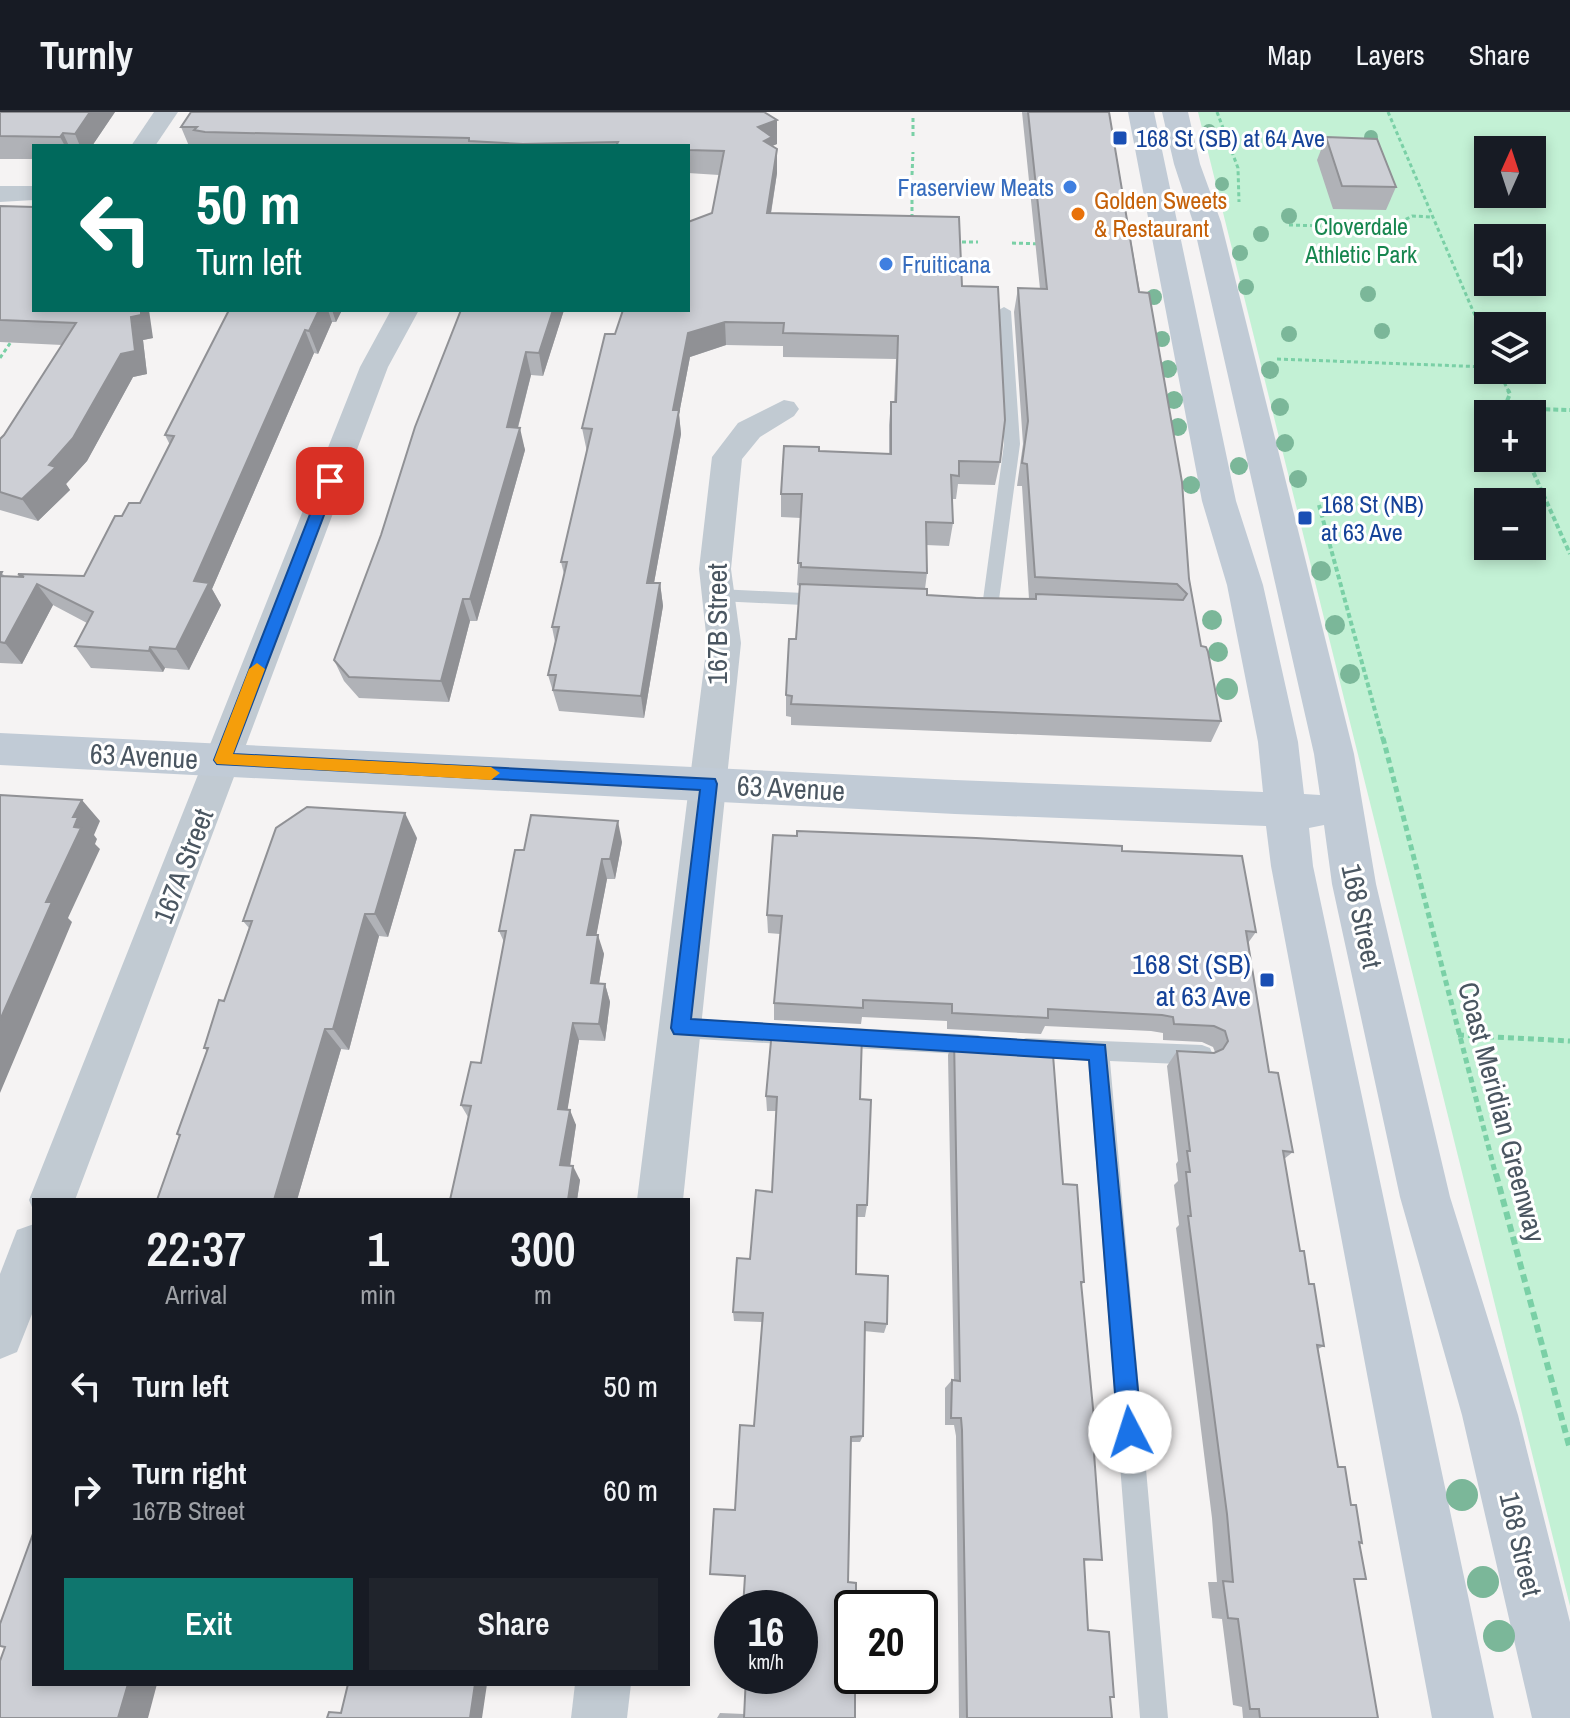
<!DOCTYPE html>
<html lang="en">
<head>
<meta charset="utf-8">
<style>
	body { margin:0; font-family:"Archivo Narrow",sans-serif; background:#20242c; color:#f1f3f6; height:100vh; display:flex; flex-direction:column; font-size:30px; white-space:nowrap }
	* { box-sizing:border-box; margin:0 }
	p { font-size:26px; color:#9ea1a6 }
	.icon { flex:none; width:44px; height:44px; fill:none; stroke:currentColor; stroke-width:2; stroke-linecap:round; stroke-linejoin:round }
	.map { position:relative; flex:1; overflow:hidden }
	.drawer { position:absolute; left:32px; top:1086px; width:658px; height:488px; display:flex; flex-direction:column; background:#171b24; border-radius:0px; box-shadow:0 4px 12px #0003 }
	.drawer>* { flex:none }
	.hud { position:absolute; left:32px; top:32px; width:658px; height:168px; border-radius:0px; box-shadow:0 4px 12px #0003; background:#00695c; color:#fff; overflow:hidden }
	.needle { width:52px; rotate:3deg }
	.fabs { position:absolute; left:1474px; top:24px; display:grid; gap:16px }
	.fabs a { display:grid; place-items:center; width:72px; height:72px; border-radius:0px; background:#171b24; box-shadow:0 4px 12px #0003; font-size:40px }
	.speed { position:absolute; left:714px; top:1478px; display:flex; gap:16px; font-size:40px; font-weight:700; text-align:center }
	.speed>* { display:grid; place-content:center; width:104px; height:104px; border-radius:50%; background:#171b24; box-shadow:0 4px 12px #0003; line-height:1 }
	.speed small { font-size:20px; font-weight:400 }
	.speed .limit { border:4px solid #111; border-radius:12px; background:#fff; color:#111 }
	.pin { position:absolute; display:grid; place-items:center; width:68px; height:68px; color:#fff; margin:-34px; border-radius:16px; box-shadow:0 4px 12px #0006 }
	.me { position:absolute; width:88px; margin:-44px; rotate:355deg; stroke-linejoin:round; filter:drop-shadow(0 0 6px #0008) }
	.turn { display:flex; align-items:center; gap:28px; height:168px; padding:0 32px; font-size:36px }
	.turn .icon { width:104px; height:104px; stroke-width:2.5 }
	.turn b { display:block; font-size:56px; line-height:68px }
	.eta { display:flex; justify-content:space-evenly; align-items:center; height:136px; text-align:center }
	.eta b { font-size:48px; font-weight:600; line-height:56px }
	.action { display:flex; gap:16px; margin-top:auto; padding:16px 32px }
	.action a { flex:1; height:92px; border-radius:0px; background:#0f766e; color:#fff; font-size:32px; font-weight:600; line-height:92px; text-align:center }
	.action a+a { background:#20242c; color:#f1f3f6 }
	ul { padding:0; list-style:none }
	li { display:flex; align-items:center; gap:24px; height:104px; padding:0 32px }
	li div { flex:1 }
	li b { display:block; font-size:30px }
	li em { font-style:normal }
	header { display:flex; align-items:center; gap:48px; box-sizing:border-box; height:112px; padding:0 40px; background:#171b24; border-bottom:2px solid #363941 }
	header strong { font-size:38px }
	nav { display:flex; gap:44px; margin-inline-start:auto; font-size:28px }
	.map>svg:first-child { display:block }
	.green { fill:#c3f1d5; fill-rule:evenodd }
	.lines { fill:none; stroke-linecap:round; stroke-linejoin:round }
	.path-far3 { stroke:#7ad0a6; stroke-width:3; stroke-dasharray:4 3; stroke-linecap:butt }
	.path-far2 { stroke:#7ad0a6; stroke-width:4; stroke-dasharray:5 3; stroke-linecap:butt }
	.path-far1 { stroke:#7ad0a6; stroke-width:5; stroke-dasharray:6 4; stroke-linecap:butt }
	.path { stroke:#7ad0a6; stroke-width:6; stroke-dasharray:8 5; stroke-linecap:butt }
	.lane { fill:#c1cad2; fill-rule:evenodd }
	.street { fill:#c1cad2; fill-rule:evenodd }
	.secondary { fill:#c1cbd6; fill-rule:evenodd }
	.tree { fill:#7bb799 }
	.wall { fill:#b0b2b7 }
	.shaded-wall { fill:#909195 }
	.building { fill:#cdcfd5; stroke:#909195; stroke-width:2 }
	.route { fill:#1a73e8; stroke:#114b97; stroke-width:2 }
	.slow { fill:#f59e0b }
	.transit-dot { fill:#1a4fb4; stroke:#fff; stroke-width:3 }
	.shop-dot { fill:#3f7fe0; stroke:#fff; stroke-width:3 }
	.food-dot { fill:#e8710a; stroke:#fff; stroke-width:3 }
	.labels { text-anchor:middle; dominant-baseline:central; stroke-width:6; stroke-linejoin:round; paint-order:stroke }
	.far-transit-label { font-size:24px; fill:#164399; stroke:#fff; text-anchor:start }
	.far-shop-label { font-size:24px; fill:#366cbe; stroke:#fff; text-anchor:end }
	.far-food-label { font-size:24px; fill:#c56008; stroke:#fff; text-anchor:start }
	.far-park-label { font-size:24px; fill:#17864f; stroke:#fff }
	.street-label { font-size:28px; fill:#4a5661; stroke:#fff }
	.transit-label { font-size:28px; fill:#164399; stroke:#fff; text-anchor:end }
</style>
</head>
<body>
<header>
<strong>Turnly</strong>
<nav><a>Map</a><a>Layers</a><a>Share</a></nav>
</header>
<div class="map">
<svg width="1570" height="1606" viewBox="0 0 1570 1606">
	<rect width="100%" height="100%" fill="#f5f3f3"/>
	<!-- green -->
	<path class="green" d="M1198 0H1570V1494ZM1488 38H1532V82H1488ZM1488 126H1532V170H1488ZM1488 214H1532V258H1488ZM1488 302H1532V346H1488ZM1488 390H1532V434H1488Z"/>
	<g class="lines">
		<!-- path-far3 -->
		<g class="path-far3">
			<polyline points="1217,0 1238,56 1239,90"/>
			<polyline points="1388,0 1488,234"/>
			<polyline points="913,6 913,24"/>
			<polyline points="912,63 913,40"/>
			<polyline points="912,81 912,103"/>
			<polyline points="1289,113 1390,116 1412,104 1432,105"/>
			<polyline points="955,130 978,130"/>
			<polyline points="1012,131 1043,132"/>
			<polyline points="0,246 13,227"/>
			<polyline points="1277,247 1488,255"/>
			<polyline points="1498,258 1509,280"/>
		</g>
		<!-- path-far2 -->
		<g class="path-far2">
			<polyline points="1504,296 1510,282 1508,278"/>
			<polyline points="1507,302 1504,296 1570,298"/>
			<polyline points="1527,346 1570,442"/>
			<polyline points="1319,393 1383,628"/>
		</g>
		<!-- path-far1 -->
		<g class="path-far1">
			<polyline points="1383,626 1496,1064"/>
			<polyline points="1458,923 1570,929"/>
		</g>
		<!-- path -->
		<polyline class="path" points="1496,1062 1570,1337"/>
		<!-- lane -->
		<g class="lane">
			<polygon points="1004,195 1011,199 1020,332 998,495 990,501 982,495 1004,332 997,199"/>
			<polygon points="718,477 824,482 832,488 824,494 718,489 710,483"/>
			<polygon points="681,906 798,913 806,916 809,923 806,930 798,933 681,926 674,923 670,916 674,909"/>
			<polygon points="834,915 978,923 986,926 989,933 986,940 978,943 834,935 826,932 823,925 826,918"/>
			<polygon points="1026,926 1202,933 1210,936 1213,943 1210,950 1202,953 1110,949 1168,1606 1140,1606 1088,948 1026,946 1018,943 1015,936 1018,929"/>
		</g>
		<!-- street -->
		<g class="street">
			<polygon points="154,0 178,0 155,34 131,34"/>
			<polygon points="0,74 34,74 34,88 0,90"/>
			<polygon points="391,198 419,198 388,255 75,1088 34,1088 34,1100 29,1088 360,255"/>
			<polygon points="784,288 794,290 799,297 794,304 760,325 742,347 731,457 741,531 683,1088 637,1088 707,531 699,457 712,345 738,311"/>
			<polygon points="34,1112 34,1197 17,1240 0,1247 0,1162 17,1118"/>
			<polygon points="575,1572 631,1572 627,1606 571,1606"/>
		</g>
		<!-- secondary -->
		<polygon class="secondary" points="1128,0 1154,0 1236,389 1263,473 1298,630 1304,682 1320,683 1314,642 1193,110 1174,52 1162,0 1188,0 1200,52 1221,110 1354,642 1376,772 1450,1085 1518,1303 1570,1510 1570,1606 1532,1606 1462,1303 1400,1085 1332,772 1324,713 1309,716 1313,754 1494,1606 1432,1606 1271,754 1266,714 955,702 0,653 0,621 955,668 1263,680 1258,630 1227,473 1202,389"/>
	</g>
	<!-- trees -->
	<g class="tree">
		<circle cx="1209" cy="19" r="7"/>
		<circle cx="1371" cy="25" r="7"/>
		<circle cx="1222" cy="72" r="7"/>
		<circle cx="1289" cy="104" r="8"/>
		<circle cx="1261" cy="122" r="8"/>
		<circle cx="1240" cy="141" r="8"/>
		<circle cx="1354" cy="144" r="8"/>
		<circle cx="1246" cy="175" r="8"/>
		<circle cx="1368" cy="182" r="8"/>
		<circle cx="1154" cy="185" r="8"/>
		<circle cx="1382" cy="219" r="8"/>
		<circle cx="1289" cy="222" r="8"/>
		<circle cx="1162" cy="227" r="8"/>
		<circle cx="1168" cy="257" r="9"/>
		<circle cx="1270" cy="258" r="9"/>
		<circle cx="1174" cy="288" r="9"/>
		<circle cx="1280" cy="295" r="9"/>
		<circle cx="1178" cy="315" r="9"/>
		<circle cx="1285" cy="331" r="9"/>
		<circle cx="1239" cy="354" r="9"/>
		<circle cx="1298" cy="367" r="9"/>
		<circle cx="1191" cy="373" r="9"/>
		<circle cx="1321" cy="459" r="10"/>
		<circle cx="1212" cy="508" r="10"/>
		<circle cx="1335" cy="513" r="10"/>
		<circle cx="1218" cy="540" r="10"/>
		<circle cx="1350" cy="562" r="10"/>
		<circle cx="1227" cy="577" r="11"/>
		<circle cx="1462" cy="1383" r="16"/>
		<circle cx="1483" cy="1470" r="16"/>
		<circle cx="1499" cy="1524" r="16"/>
	</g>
	<!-- wall -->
	<g class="wall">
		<polygon points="0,0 115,0 92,34 34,34 34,47 0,47"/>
		<polygon points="1022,0 1109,0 1201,534 1221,609 1211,630 791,613 791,605 786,604 786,583 796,527 800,474 797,473 801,406 781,405 781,382 819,339 889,342 889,313 891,290 894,290 896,247 783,245 783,234 726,233 690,245 679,302 681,322 654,471 660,471 663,494 644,606 559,599 548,563 555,530 552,515 564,462 561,450 587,340 582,316 615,222 712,101 719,63 688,61 688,34 189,34 181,15 767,2 777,8 777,32 772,34 777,37 777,61 771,102 962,174 1000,350 995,373 958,372 956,387 952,387 953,411 949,434 926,433 927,461 925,477 927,483 1029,487 1022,374 1017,374 1023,332 1014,200 1018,176 1040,177"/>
		<polygon points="1326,25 1396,75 1386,98 1333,97 1317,48"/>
		<polygon points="0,94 153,226 143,228 147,262 133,265 87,349 66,372 70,378 38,409 0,398 0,327 4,323 62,233 0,230"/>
		<polygon points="229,198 342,198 336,210 332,210 318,242 314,241 212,477 221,493 189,558 165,556 163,560 91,556 75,534 87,511 53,493 22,552 0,551 0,460 5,464 20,465 18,462 84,464 122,404 140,391 170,333 165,323"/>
		<polygon points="461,198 564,198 543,264 531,263 518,316 525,338 477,509 470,509 449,590 359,586 344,569 334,548 381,423"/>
		<polygon points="417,726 388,825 379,824 349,938 341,937 297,1088 157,1088 179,1024 177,1022 207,939 204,936 224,889 249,816 243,809"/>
		<polygon points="622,730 615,767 607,767 596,823 604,842 599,872 605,872 610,890 605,929 579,928 567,998 576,1013 570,1054 580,1068 577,1088 450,1088 468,1005 461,993 481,951 504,830 499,819"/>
		<polygon points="1122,739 1256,820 1248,831 1269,960 1293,1040 1284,1047 1300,1139 1324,1234 1318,1237 1338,1355 1351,1393 1366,1467 1354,1468 1378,1606 1243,1606 1242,1595 1233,1593 1222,1507 1212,1506 1208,1470 1217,1470 1212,1406 1176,1116 1179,1113 1174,1073 1178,1069 1176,1052 1178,1049 1167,954 1177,939 1215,940 1213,935 1202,930 1163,928 1163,921 1151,919 1045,914 1041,922 947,917 947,909 862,905 861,912 774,908 774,891 780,822 768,821 767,803"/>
		<polygon points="954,925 1063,1072 1084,1170 1081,1173 1096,1328 1093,1330 1102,1448 1084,1449 1088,1518 1110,1585 1112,1606 959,1606 956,1324 954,1313 945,1313 945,1276 952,1268 954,1268 948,943"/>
		<polygon points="766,984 860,987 867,1093 865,1105 857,1105 856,1162 887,1212 884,1221 864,1219 863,1324 860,1330 851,1330 848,1470 855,1606 717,1606 720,1601 744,1602 800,1564 745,1465 710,1462 735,1398 754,1314 762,1210 734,1209 733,1200 772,1080 776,999 767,999"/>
	</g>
	<!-- shaded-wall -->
	<g class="shaded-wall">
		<polygon points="90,0 115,0 92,34 80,34 75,22"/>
		<polygon points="777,8 777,32 772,34 772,49 758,15"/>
		<polygon points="63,21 69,34 65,34 60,25"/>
		<polygon points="777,37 777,61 767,125 767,101"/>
		<polygon points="141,198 149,198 153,226 143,228 147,262 133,265 87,349 66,372 70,378 38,409 22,387 49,353 131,205"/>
		<polygon points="319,198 328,198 332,210 318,242 309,219"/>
		<polygon points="332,198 342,198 336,210"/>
		<polygon points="553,198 564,198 543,264 539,241"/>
		<polygon points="725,210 726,233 690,245 679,302 681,322 650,493 647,471 673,298 688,221"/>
		<polygon points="305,218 314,241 212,477 221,493 189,558 176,537 194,469"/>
		<polygon points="526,240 531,263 512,338 507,315"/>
		<polygon points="520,316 525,338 477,509 470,487"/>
		<polygon points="660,471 663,494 644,606 641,584"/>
		<polygon points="37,472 53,493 22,552 5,531"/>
		<polygon points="463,487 470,509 449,590 441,569"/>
		<polygon points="150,535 165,556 163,560 149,539"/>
		<polygon points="82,688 100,709 94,723 97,727 95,732 100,737 68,806 72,810 0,981 0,908 46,790 74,715 73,705"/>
		<polygon points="405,701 417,726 388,825 375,802"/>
		<polygon points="618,709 622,730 615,767 610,747"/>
		<polygon points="602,747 607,767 593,841 587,823"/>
		<polygon points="365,802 379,824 349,938 333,917"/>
		<polygon points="598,823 604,842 596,889 591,871"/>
		<polygon points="605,872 610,890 605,929 599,912"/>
		<polygon points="573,911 579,928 565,1013 558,997"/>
		<polygon points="325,917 341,937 297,1088 274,1088"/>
		<polygon points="570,998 576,1013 568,1067 560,1053"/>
		<polygon points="573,1054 580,1068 577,1088 568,1088"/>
		<polygon points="128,1572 157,1572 148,1606 118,1606"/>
		<polygon points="475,1572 487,1572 482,1606 470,1606"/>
	</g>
	<!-- building -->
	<g class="building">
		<polygon points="0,0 90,0 75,22 63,21 60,25 0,24"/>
		<polygon points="191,0 764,0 777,8 758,15 772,25 764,29 777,37 767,101 959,105 962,174 998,175 1005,308 1000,350 959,349 959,364 951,363 953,411 926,410 927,461 801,455 801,451 798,451 802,382 781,382 784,334 819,335 819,339 891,342 891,290 896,290 898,224 783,221 784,211 725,210 688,221 673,298 679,298 647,471 660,471 641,584 553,578 556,563 548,563 559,515 552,515 567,450 561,450 592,317 582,316 605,222 615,222 623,198 688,198 688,110 712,101 724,39 688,38 688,34 616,34 618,30 523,32 469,29 469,26 205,20 194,18 197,15 181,15"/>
		<polygon points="1028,0 1109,0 1139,180 1149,181 1182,370 1189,467 1201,534 1206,535 1208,540 1221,609 791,592 792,584 786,583 789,527 796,527 800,472 927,477 927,483 976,486 1036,487 1036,482 1183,488 1187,482 1177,472 1035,465 1027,352 1022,351 1028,309 1018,176 1047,177"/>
		<polygon points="1326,25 1377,27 1396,75 1342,74"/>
		<polygon points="0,94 34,95 34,198 141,198 141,203 131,205 135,239 121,242 73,326 49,353 56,355 22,387 0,380 0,327 4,323 76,211 0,208"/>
		<polygon points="229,198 319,198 309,219 305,218 194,469 209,471 176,537 150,535 149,539 75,534 93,500 37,472 5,531 0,530 0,460 2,460 0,464 24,465 18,462 84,464 115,404 122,404 129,391 140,391 174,324 165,323"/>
		<polygon points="461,198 553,198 539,241 526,240 507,315 520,316 470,487 463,487 441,569 349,565 334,548 381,423 415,315"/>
		<polygon points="0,683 82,688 73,705 78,705 74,715 81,716 46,790 52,790 0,908"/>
		<polygon points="307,695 405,701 375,802 365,802 333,917 325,917 274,1088 157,1088 180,1023 177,1022 208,936 204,936 219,888 224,889 252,809 243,809 276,716"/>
		<polygon points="531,703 618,709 610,747 602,747 587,823 598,823 591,871 605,872 599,912 573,911 558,997 570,998 560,1053 573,1054 568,1088 450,1088 471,994 461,993 471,950 481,951 506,819 499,819 515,738 524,738"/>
		<polygon points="797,719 976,726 1122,734 1122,739 1242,744 1256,820 1246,819 1269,960 1278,961 1293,1040 1283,1039 1300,1139 1304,1139 1309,1172 1314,1172 1324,1234 1317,1233 1338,1355 1345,1355 1351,1393 1356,1393 1362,1431 1359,1430 1366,1467 1354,1467 1378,1606 1260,1606 1259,1597 1250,1597 1238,1507 1228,1506 1223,1469 1233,1470 1227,1402 1188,1104 1191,1104 1186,1060 1190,1060 1187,1039 1190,1039 1177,939 1214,941 1223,937 1228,929 1225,919 1214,914 1174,912 1173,905 1162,903 1048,897 1048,906 952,901 952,892 863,888 863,896 774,891 782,804 767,803 773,723 797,724"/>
		<polygon points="772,918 862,923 860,987 871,988 867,1093 857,1093 856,1162 888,1164 887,1212 865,1210 863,1324 851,1325 848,1470 856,1471 856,1496 852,1496 852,1564 855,1564 855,1606 744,1606 746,1564 800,1564 800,1496 743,1496 745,1464 710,1462 714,1397 735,1398 740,1313 754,1314 763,1201 733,1200 737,1146 750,1147 756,1078 772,1080 777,985 766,984"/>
		<polygon points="954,925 1052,930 1063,1072 1077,1073 1084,1170 1081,1170 1096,1328 1093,1328 1102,1448 1084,1447 1088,1518 1109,1520 1114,1585 1110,1585 1112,1606 967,1606 962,1318 961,1306 951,1306 952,1268 960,1269"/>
		<polygon points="34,1419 34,1572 128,1572 118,1606 0,1606 0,1549 5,1535 0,1534 0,1512"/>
		<polygon points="348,1572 475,1572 470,1606 327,1606 329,1600 341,1601"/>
	</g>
	<!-- route -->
	<polygon class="route" points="330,364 337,369 233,642 715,667 717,672 691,907 1105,933 1142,1320 1138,1329 1130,1332 1122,1329 1118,1320 1089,948 674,922 671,916 700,678 217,652 214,648 323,369"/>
	<!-- slow -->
	<polygon class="slow" points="257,551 265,557 233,642 491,655 500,661 491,668 217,652 214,648 249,557"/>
	<!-- markers -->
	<g class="transit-dot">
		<rect x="1112" y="18" width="16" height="16" rx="4"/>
		<rect x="1297" y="398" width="16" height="16" rx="4"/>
		<rect x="1259" y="860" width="16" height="16" rx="4"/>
	</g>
	<g class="shop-dot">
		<circle cx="1070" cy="75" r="8"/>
		<circle cx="886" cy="152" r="8"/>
	</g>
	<circle class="food-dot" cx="1078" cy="102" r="8"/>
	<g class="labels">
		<!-- far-transit labels -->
		<g class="far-transit-label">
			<text x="1136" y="26">168 St (SB) at 64 Ave</text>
			<text x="1321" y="392">168 St (NB)<tspan x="1321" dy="28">at 63 Ave</tspan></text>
		</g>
		<!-- far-shop labels -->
		<g class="far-shop-label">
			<text x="1054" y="75">Fraserview Meats</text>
			<text x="902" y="152" text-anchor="start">Fruiticana</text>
		</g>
		<!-- far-food labels -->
		<g class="far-food-label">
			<text x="1094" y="88">Golden Sweets<tspan x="1094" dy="28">&amp; Restaurant</tspan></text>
		</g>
		<!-- far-park labels -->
		<g class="far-park-label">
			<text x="1361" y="114">Cloverdale<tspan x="1361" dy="28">Athletic Park</tspan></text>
		</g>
		<!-- street labels -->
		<g class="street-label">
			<text transform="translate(717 512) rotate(-90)">167B Street</text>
			<text transform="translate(144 644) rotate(3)">63 Avenue</text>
			<text transform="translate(791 676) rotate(3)">63 Avenue</text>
			<text transform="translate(183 754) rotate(-69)">167A Street</text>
			<text transform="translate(1362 804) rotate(78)">168 Street</text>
			<text transform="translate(1502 1000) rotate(75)">Coast Meridian Greenway</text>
			<text transform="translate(1521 1432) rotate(77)">168 Street</text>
		</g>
		<!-- transit labels -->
		<g class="transit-label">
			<text x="1251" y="852">168 St (SB)<tspan x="1251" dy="32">at 63 Ave</tspan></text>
		</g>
	</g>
</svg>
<div class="fabs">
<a><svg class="needle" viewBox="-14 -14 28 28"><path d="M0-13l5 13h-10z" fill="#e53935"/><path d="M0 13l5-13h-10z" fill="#9ea1a6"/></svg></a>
<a><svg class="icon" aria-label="sound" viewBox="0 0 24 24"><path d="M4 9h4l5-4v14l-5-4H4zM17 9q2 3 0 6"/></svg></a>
<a><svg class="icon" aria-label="layers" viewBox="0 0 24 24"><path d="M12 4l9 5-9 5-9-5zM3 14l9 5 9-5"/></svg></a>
<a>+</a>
<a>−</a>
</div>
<div class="speed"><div>16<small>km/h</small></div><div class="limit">20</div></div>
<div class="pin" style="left:330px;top:369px;background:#d93025"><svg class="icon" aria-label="arrive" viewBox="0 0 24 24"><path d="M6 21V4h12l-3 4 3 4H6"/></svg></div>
<svg class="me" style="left:1130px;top:1320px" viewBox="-20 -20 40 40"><circle r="19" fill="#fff"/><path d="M0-13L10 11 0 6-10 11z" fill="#1a73e8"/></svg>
<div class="hud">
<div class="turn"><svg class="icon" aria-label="left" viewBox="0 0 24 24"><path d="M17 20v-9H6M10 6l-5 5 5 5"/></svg><div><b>50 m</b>Turn left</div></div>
</div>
<section class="drawer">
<div class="eta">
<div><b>22:37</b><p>Arrival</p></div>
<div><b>1</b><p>min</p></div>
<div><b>300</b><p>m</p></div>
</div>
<ul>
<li><svg class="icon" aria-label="left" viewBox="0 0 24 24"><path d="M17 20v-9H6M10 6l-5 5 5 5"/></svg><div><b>Turn left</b></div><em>50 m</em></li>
<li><svg class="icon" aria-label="right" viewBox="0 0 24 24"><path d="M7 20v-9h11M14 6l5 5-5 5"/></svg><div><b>Turn right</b><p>167B Street</p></div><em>60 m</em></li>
</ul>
<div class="action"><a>Exit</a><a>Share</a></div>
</section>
</div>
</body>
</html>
